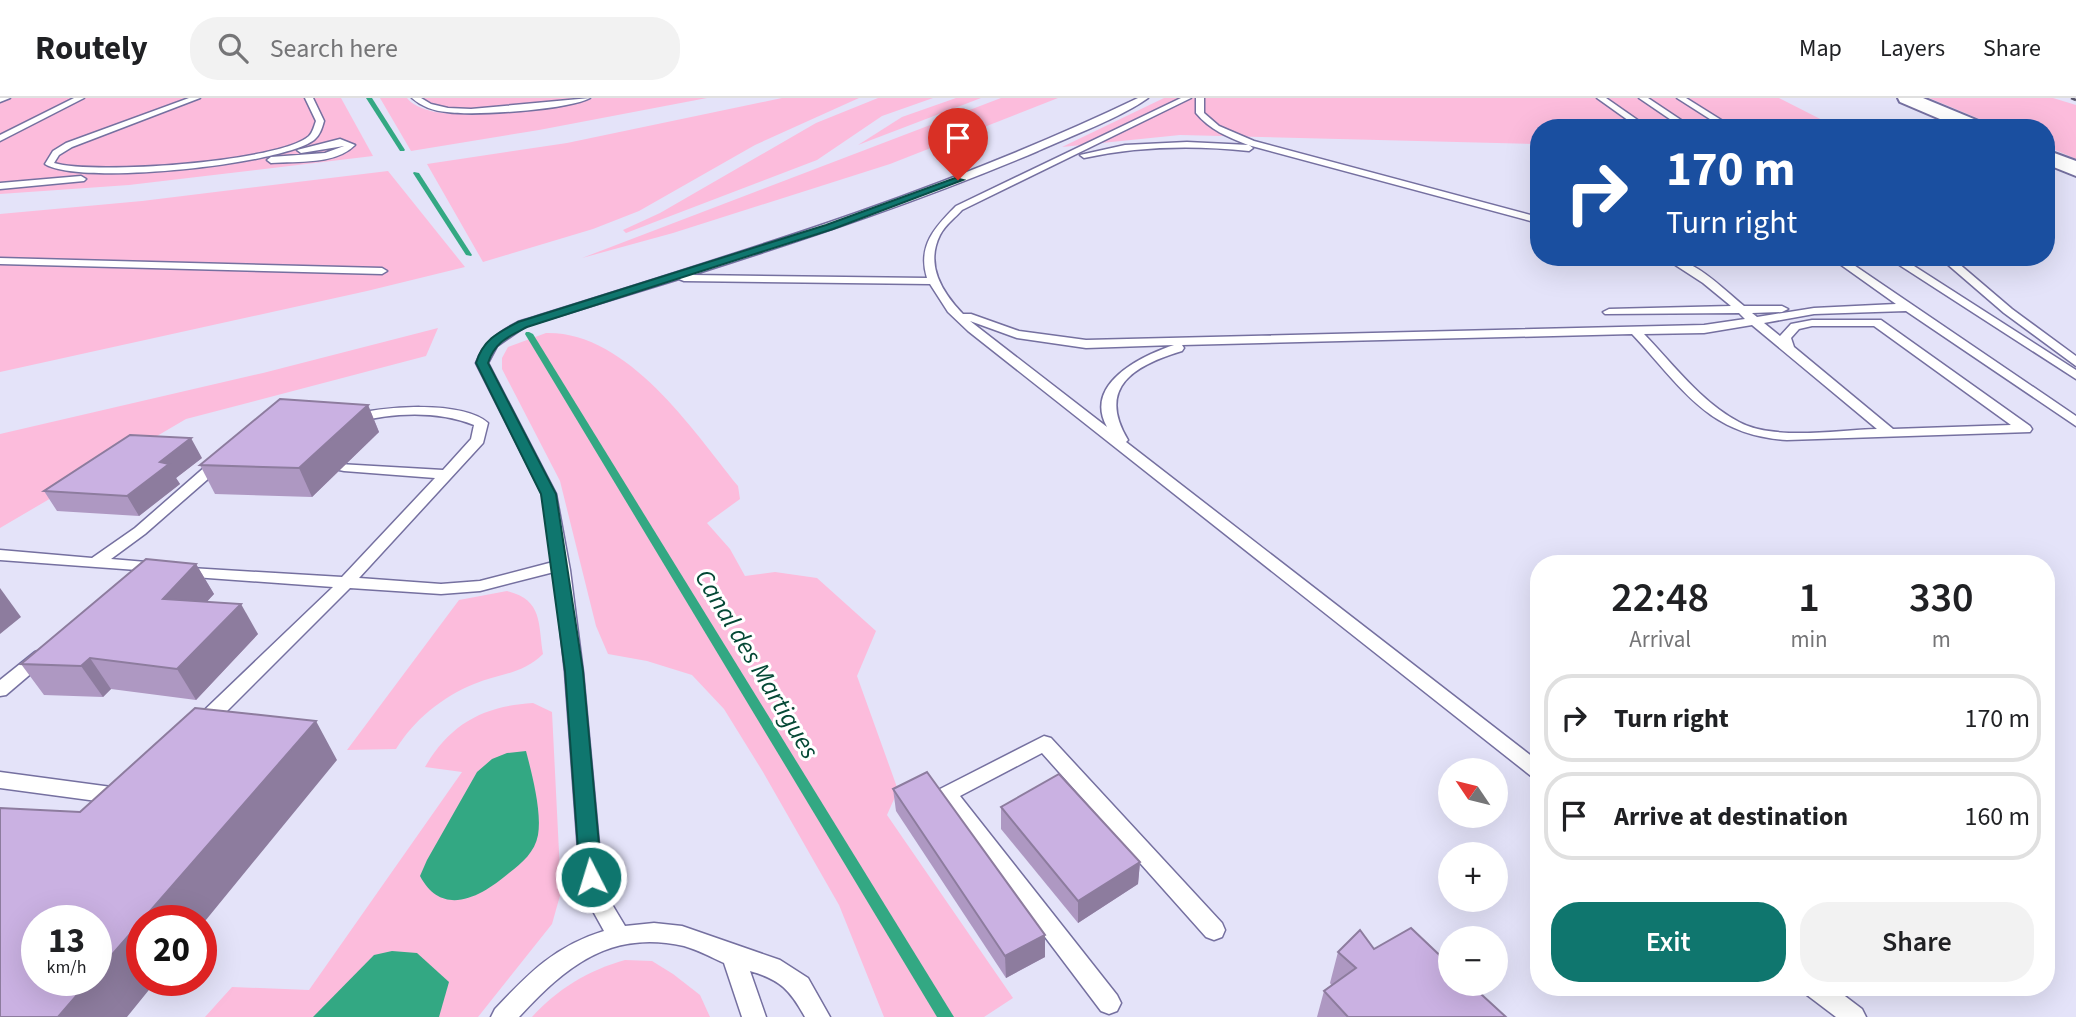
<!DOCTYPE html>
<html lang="en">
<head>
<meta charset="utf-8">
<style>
	body { margin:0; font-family:"Source Sans 3",sans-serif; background:#f2f2f2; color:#202124; height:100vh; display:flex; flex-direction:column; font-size:26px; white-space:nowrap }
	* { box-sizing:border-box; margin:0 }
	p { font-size:23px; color:#757577 }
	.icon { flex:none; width:38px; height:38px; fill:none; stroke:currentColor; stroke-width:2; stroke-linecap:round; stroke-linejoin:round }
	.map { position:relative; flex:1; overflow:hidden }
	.sheet { position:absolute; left:1530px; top:457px; width:525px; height:441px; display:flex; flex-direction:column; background:#fff; border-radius:28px; box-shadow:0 7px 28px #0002 }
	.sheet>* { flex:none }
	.guide { position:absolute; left:1530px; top:21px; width:525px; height:147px; border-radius:28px; box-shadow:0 7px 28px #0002; background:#1a4fa0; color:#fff; overflow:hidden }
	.needle { width:46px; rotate:305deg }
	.fabs { position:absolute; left:1438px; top:660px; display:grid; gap:14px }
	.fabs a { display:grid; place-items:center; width:70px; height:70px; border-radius:50%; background:#fff; box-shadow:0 7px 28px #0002; font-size:35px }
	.speed { position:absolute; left:21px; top:807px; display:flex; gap:14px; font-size:35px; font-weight:700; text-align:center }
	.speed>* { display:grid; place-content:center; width:91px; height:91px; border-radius:50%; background:#fff; box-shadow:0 7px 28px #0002; line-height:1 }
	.speed small { font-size:18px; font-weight:400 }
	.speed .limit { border:10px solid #d22; background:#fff; color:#111 }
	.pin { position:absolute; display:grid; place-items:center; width:60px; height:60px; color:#fff; margin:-72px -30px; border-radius:50% 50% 50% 0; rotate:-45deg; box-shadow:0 0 7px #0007 }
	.pin .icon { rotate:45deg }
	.me { position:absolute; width:77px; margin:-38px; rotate:355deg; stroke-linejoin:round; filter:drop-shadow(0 0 5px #0008) }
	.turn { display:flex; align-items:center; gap:24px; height:147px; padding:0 21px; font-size:32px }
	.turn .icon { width:91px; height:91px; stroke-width:2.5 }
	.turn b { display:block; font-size:49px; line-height:60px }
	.eta { display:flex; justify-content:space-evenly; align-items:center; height:119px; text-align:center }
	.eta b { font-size:42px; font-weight:600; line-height:49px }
	.action { display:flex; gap:14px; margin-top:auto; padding:14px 21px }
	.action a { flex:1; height:80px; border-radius:28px; background:#0f766e; color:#fff; font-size:28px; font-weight:600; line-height:80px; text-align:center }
	.action a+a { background:#f2f2f2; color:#202124 }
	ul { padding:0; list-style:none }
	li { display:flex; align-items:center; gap:21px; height:88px; margin:0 14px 10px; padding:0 7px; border:4px solid #e0e0e0; border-radius:28px }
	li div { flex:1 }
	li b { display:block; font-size:26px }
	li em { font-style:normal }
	header { display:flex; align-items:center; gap:42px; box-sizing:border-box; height:98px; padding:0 35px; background:#fff; border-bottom:2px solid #e0e0e0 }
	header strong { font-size:33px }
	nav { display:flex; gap:38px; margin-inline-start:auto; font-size:24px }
	.search { width:490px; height:63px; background:#f2f2f2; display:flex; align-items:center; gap:18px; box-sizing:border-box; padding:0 24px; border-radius:28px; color:#757577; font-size:26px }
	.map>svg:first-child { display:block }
	.green { fill:#fcbcdc }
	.water { fill:#33a883 }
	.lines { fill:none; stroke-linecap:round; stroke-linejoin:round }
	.stream { fill:#33a883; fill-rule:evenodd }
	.lane-casing { stroke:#7570a0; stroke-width:3 }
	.primary-casing { stroke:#7570a0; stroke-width:4 }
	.lane { fill:#fff; fill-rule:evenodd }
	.primary { fill:#fff; fill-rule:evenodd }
	.rail { stroke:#58566b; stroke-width:2.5; stroke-dasharray:7 7; stroke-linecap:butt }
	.wall { fill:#ae98c2 }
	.shaded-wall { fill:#8d7c9e }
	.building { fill:#cab1e2; stroke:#8d7c9e; stroke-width:2 }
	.route { fill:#0f766e; stroke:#0a4d48; stroke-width:2 }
	.labels { text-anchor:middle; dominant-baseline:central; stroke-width:6; stroke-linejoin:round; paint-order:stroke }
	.water-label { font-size:26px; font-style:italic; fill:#044835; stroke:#fff }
</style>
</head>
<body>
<header>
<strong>Routely</strong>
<div class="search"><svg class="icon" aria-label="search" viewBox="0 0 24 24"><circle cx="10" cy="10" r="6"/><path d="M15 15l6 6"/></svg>Search here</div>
<nav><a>Map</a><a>Layers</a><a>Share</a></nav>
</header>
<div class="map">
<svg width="2076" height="919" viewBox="0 0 2076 919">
	<rect width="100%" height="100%" fill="#e4e3f9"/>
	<!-- green -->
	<g class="green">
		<polygon points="0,0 341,0 373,58 129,87 0,96"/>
		<path d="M380 0H407C435 34 554 4 594 0 631 0 670 0 707 0L539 32 411 53Z"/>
		<path d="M423 0H577C545 6 446 24 423 0Z"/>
		<polygon points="782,0 859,0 755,47 639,113 593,131 483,164 427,66 567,45"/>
		<polygon points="878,0 933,0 882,18 817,62 626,135 623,132 660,115 816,25"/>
		<polygon points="956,0 981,0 858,47 902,19"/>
		<polygon points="1001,0 1058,0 890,66 673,135 582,160"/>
		<polygon points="1164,0 1779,0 1838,30 1538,30 1538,46 1180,37 1062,49"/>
		<polygon points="1929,0 2053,0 2076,7 2076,61 2046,48 2046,30 2001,30"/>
		<polygon points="388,73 465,169 367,193 0,274 0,116 142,103"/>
		<polygon points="438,230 426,258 186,321 0,430 0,336 263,275"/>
		<path d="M546 235C627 233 692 331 738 388L740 401 707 425 730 451 745 478 775 474 817 480 876 533 857 578 898 692 887 717 1013 900 984 919H884L839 807 763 674 724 611 692 577 647 563 608 556 596 528 560 383 502 271V260L508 249Z"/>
		<path d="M507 493C543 502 538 525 543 556 523 576 499 576 474 586 442 599 414 622 396 651L347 652 459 502Z"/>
		<path d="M533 605 552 614 561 794 552 826 478 919H205L232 889 309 892 462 674 425 669C450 626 483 608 533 605Z"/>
		<path d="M625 862 652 863 673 876 700 897 710 919H532C557 891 589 872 625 862Z"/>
	</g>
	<!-- water -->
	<g class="water">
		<path d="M526 653C532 676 542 714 538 737 535 754 522 765 509 775 482 798 443 821 420 778L427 762 477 674 492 661 507 655Z"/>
		<polygon points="392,853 417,855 449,884 439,919 313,919 374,857"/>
	</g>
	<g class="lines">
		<!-- stream -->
		<g class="stream">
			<polygon points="366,0 372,0 405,52 404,53 400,53"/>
			<polygon points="414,74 419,75 472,157 471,158 466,157 413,75"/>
			<polygon points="526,234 529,234 533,236 954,919 937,919 525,236"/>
		</g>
		<!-- lane casing -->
		<g class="lane-casing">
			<g id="lane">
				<polygon points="0,0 10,0 0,4"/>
				<polygon points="74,0 84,0 0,43 0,37"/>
				<path d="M189 0H200L72 49 59 57 54 65C93 77 280 64 309 38 313 34 314 28 316 23L305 0H313L324 23C322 30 320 37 314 42 281 67 79 88 45 66L53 53 66 45Z"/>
				<path d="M412 0H421L431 6 448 10 471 11 590 0C568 12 474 18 447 14 434 13 422 9 412 0Z"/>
				<path d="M1138 0H1148C1122 19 1069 39 1038 53 925 101 809 140 692 177L927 180C917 148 935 129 956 108L1181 0H1191L962 112C955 120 945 127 940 137 925 167 942 194 963 216H971L1019 233 1086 242 1704 227 1745 221 1739 215 1605 216 1603 214 1609 211 1731 208 1703 185 1663 159C1693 159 1722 190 1744 208H1782L1788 211 1782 214 1752 215 1757 219 1814 210 1896 206 1830 159H1842L2076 318V328L1906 213 1814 216 1764 225 1780 238 1791 226 1812 222H1881L2030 328 2032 331 2030 334 1787 342C1707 337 1682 289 1632 236L1182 247 1184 250 1182 253C1135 267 1096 289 1128 342L1126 344 1538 663V680L1531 678 968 233 948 214 930 186 684 183 679 181 526 228 497 248 488 265 556 396 570 472 583 574 602 779 604 793 625 828 654 825 682 828 780 862 808 880 830 919H805C790 892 781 882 750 873L766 919H742L724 865C711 859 698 852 684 848 610 831 565 869 519 919H491L495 911C529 875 555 848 604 833L583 795 580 779 565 574 554 474 480 493 441 496 350 490 209 631 202 633 195 631 193 626 195 621 333 489 180 478 174 477 172 473 174 469 342 479 435 380 344 373 339 372 337 369 339 366 443 372 471 341 474 327C435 312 392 315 353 325L348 324V318C380 308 462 302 488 325L483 345 359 480 441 486 480 483 553 464 542 396 476 265C484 244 499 234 518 224 729 158 938 96 1138 0ZM970 223 1017 240 1086 250 1174 247C1141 258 1083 286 1107 329ZM1752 227 1877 331C1838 332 1774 343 1739 324 1701 304 1673 266 1644 236L1704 235ZM1812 228H1874L2011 327 1893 331 1794 249 1791 240 1799 231Z"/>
				<path d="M1196 0H1204V15L1219 28 1254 43 1538 119V125L1248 47C1228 39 1210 32 1196 15Z"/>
				<polygon points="1597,0 1606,0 1649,30 1639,30"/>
				<polygon points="1639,0 1648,0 1693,30 1683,30"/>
				<polygon points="1677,0 1686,0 1734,30 1724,30"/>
				<path d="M340 41 355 47C335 67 298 63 271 65L267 62 271 59 325 55 344 48 301 55 297 52Z"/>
				<path d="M1187 44 1249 47 1253 50 1249 53C1193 47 1139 48 1084 60L1080 57 1125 47Z"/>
				<polygon points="81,78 86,81 84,83 0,91 0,85"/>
				<polygon points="1887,159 1900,159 2076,272 2076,281"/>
				<polygon points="1939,159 1951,159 2012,211 2076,258 2076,268 2004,215"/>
				<polygon points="0,160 382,170 387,173 382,176 0,166"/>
				<polygon points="219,360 224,361 226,364 224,367 145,436 111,461 158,465 164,466 166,470 164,474 0,462 0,452 92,460 135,430 214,361"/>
				<polygon points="41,552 47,554 50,558 47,562 6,597 0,598 0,582 35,554"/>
				<polygon points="1044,638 1051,640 1222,825 1225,832 1222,839 1214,842 1206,839 1042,655 960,698 1117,897 1121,905 1117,913 1109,916 1101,913 937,696 940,691"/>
				<polygon points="0,674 119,690 126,692 129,698 126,704 119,706 0,690"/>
				<polygon points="1803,889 1833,889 1862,911 1866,919 1836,919 1807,897"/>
			</g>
		</g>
		<!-- primary casing -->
		<g class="primary-casing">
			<g id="primary">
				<polygon points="1898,0 1923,0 1986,26 1989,30 1961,30 1900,4"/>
				<polygon points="2046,52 2076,63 2076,78 2046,66"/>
			</g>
		</g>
		<!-- lane -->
		<use href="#lane" class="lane"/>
		<!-- primary -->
		<use href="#primary" class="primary"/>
		<!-- rail -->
		<polyline class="rail" points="2071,0 2076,2"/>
	</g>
	<!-- wall -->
	<g class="wall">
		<polygon points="368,307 379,334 312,399 215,396 200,367"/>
		<polygon points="202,360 176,380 180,386 139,418 57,413 44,393"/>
		<polygon points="196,466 214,496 206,504 258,536 196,602 111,591 103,599 44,597 21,566"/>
		<polygon points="893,691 1045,859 1006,880 896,713"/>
		<polygon points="1001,709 1140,764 1138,786 1078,825 1001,731"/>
		<polygon points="1374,851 1506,919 1317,919 1324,893 1332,888 1330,885 1338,854"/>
	</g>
	<!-- shaded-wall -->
	<g class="shaded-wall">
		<polygon points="368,307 379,334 312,399 299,370"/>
		<polygon points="191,340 202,360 176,380 180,386 139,418 127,398 160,364"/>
		<polygon points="196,466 214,496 182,531 163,501"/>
		<polygon points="0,490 21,519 0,536"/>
		<polygon points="241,506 258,536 196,602 177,571"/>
		<polygon points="90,560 111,591 103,599 81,568"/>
		<polygon points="316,623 337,662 201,828 201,822 142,822"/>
		<polygon points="1140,764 1138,786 1078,825 1078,803"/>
		<polygon points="142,823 142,882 157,882 127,919 58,919 90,882 96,882 96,875"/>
		<polygon points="1045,837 1045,859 1006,880 1005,858"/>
	</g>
	<!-- building -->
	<g class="building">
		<polygon points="280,301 368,307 299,370 200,367"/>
		<polygon points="130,337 191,340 160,364 169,366 127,398 44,393"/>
		<polygon points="146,461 196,466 163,501 241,506 177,571 90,560 81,568 21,566"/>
		<polygon points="195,610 316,623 96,875 96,822 37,822 37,882 90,882 58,919 0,919 0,710 80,714"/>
		<polygon points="927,674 1045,837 1005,858 893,691"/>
		<polygon points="1059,676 1140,764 1078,803 1001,709"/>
		<polygon points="1411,830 1451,868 1451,886 1470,886 1506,919 1348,919 1324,893 1356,870 1338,854 1360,832 1374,851"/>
	</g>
	<!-- route -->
	<path class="route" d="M955 80 963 82 833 131 527 229C508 239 495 244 488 265L556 396 583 573 602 779 598 785 591 788 583 785 580 779 565 573 541 396 476 265C483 242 497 235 518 224L826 127Z"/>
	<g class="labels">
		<!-- water labels -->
		<g class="water-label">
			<text transform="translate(757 566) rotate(59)">Canal des Martigues</text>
		</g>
	</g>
</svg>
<div class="fabs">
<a><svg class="needle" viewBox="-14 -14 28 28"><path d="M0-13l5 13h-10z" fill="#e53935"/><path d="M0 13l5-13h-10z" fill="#757577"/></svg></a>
<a>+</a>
<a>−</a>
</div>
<div class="speed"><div>13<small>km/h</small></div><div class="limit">20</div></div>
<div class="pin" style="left:958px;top:82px;background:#d93025"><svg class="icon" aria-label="arrive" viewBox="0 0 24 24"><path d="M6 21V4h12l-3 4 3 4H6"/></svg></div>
<svg class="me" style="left:591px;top:779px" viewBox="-20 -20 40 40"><circle r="17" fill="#0f766e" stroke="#fff" stroke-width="3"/><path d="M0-11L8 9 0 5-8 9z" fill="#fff"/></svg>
<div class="guide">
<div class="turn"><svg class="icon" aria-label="right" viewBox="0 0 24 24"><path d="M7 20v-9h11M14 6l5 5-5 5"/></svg><div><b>170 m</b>Turn right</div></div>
</div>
<section class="sheet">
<div class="eta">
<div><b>22:48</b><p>Arrival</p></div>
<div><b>1</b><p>min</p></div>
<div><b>330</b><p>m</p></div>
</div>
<ul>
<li><svg class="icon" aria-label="right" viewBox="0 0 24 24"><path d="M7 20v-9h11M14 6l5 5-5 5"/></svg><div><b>Turn right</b></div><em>170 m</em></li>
<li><svg class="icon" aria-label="arrive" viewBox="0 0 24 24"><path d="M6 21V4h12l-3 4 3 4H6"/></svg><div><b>Arrive at destination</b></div><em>160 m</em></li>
</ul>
<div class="action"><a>Exit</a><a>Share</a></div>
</section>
</div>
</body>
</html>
